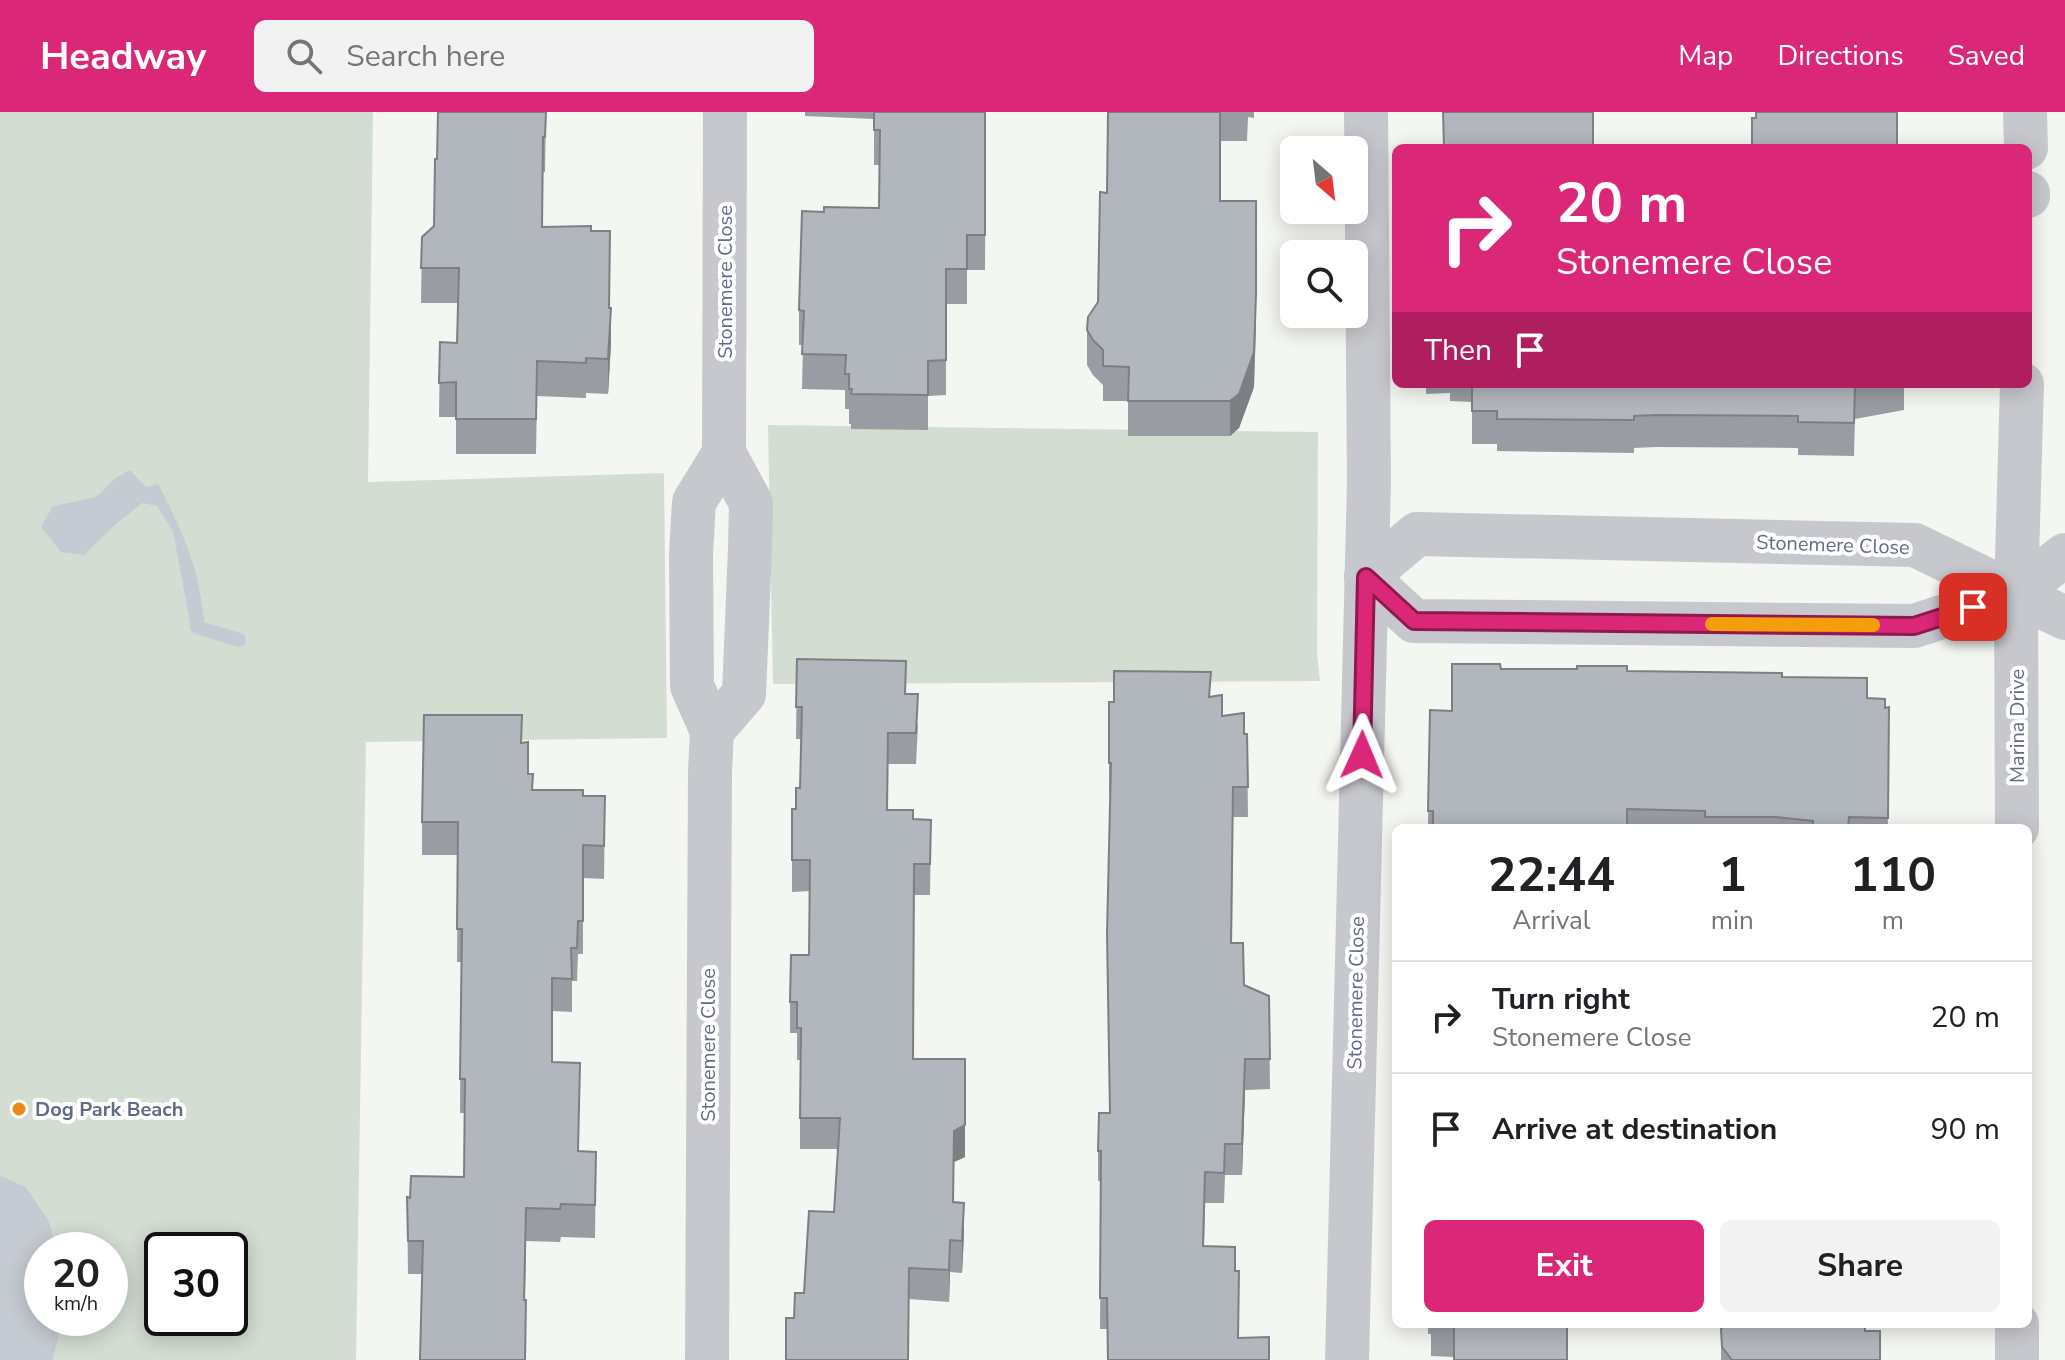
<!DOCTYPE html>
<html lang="en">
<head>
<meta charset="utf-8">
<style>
	body { margin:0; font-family:"Nunito Sans",sans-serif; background:#f2f2f2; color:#202124; height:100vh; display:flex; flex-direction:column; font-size:30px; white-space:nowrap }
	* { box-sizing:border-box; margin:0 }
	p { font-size:26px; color:#757577 }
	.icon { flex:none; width:44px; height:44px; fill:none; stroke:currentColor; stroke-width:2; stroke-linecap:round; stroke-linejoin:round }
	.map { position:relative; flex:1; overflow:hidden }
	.sheet { position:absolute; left:1392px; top:712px; width:640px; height:504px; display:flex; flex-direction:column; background:#fff; border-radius:12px; box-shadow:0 4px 20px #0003 }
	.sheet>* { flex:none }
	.hud { position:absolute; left:1392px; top:32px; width:640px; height:244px; border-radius:12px; box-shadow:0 4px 20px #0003; background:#db2777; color:#fff; overflow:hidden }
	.needle { width:52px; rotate:152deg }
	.controls { position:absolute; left:1280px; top:24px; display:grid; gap:16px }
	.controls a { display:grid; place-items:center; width:88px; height:88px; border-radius:12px; background:#fff; box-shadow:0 4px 20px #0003; font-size:40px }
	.speed { position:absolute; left:24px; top:1120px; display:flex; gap:16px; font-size:40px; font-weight:700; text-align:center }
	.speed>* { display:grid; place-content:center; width:104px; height:104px; border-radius:50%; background:#fff; box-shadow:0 4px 20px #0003; line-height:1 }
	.speed small { font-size:20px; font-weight:400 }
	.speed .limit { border:4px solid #111; border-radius:12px; background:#fff; color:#111 }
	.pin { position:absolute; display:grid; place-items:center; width:68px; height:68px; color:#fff; margin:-34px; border-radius:16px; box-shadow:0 4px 12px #0006 }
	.me { position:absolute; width:88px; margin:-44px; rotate:1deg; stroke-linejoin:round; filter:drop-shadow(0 0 6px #0008) }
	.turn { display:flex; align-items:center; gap:28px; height:168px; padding:0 32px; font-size:36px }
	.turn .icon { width:104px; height:104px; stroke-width:2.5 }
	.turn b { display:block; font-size:56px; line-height:68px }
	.then { display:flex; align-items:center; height:76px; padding:0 32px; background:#0003; gap:16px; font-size:30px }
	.eta { display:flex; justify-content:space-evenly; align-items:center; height:136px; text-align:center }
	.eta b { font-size:48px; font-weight:700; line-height:56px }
	.primary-button { display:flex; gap:16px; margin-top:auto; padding:16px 32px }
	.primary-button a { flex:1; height:92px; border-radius:12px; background:#db2777; color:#fff; font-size:32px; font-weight:700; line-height:92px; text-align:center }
	.primary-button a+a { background:#f2f2f2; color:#202124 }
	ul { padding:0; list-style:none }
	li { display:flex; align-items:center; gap:24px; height:112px; padding:0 32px; border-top:2px solid #e0e0e0 }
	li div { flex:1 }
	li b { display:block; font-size:30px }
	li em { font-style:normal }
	header { display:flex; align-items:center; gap:48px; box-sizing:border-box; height:112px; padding:0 40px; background:#db2777; color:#fff }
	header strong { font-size:38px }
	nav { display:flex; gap:44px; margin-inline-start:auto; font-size:28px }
	.search { width:560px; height:72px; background:#f2f2f2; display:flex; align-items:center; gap:20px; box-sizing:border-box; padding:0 28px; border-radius:12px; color:#757577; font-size:30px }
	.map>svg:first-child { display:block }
	.green { fill:#d3ddd2; fill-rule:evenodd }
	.water { fill:#c6cbd3 }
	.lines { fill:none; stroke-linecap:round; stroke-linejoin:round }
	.stream { stroke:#c6cbd3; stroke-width:14 }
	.street { stroke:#c7c8cd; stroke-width:44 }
	.wall { fill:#999da3 }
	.shaded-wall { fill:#7d7f84 }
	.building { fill:#b2b6bd; stroke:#7d7f84; stroke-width:2 }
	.route-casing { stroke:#8e194d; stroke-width:20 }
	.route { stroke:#db2777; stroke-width:14 }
	.slow { stroke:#f59e0b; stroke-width:14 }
	.poi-dot { fill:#eb8a1c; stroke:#fff; stroke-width:3 }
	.labels { text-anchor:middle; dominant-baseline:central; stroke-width:8; stroke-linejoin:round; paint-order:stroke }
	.street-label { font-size:20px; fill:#636b84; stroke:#fff }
	.poi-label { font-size:20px; font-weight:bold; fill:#636b84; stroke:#fff; text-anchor:start }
</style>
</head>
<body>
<header>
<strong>Headway</strong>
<div class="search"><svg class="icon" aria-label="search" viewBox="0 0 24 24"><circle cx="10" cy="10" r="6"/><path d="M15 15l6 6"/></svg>Search here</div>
<nav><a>Map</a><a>Directions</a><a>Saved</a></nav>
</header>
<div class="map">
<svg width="2065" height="1248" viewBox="0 0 2065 1248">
	<rect width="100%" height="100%" fill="#f4f6f1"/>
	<!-- green -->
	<g class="green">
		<path d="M0 0H373L368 370 664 361 667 626 366 630 356 1248H53L63 1206H110V1138H57L49 1109 26 1075 0 1063ZM162 1138H230V1206H162Z"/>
		<polygon points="768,313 1318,320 1317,543 1320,569 773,572"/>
	</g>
	<!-- water -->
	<g class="water">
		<path d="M130 358 146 375 158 372C173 400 187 431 196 461 200 477 202 495 205 512L191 516 173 419 157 394 142 391 115 413 84 443 61 440 41 415 53 394 92 386 100 382 114 367Z"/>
		<polygon points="0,1063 26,1075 49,1109 57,1138 42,1138 42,1206 63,1206 53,1248 0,1248"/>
	</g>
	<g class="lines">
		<!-- stream -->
		<polyline class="stream" points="197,515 239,528"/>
		<!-- street -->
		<g class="street">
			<polyline points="2025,0 2026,36"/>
			<polyline points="2028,81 2028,84"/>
			<polyline points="1366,465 1414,509 1914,514 2016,481 2065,443"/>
			<polyline points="1366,465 1417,422 1915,433 2065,506"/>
			<polyline points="712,619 744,582 750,437 751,391 724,341 725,0"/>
			<polyline points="2017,716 2016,481 2022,272"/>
			<polyline points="707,1248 710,660 712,619 692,574 691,442 694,390 724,341"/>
			<polyline points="1347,1248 1369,370 1366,0"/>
			<polyline points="2017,1248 2017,1212"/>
		</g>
	</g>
	<!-- wall -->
	<g class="wall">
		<polygon points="546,0 545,60 543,60 543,115 591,119 610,153 609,196 611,231 608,282 586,281 586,286 537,284 536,342 456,342 456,305 439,305 440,230 457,231 458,191 421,191 422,125 434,114 437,47"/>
		<polygon points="805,0 986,0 985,158 967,158 967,192 946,192 946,283 928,284 928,318 851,317 851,312 849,312 849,297 845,297 845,278 802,277 803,233 799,233 799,198 824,100 879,96 880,53 874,53 874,7 805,4"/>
		<polygon points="1108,0 1254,0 1254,6 1248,5 1247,29 1220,29 1220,89 1256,217 1254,275 1239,316 1230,324 1128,324 1128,289 1103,289 1103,273 1093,263 1087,253 1087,218 1098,190 1107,81"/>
		<polygon points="1426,272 1904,272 1904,298 1855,307 1854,344 1798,343 1798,336 1656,335 1634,336 1634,341 1497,339 1497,332 1472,332 1472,290 1450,289 1450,281 1426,282"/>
		<polygon points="797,547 906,582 918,614 916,652 888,652 887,698 913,707 931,708 930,783 914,783 913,947 965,1045 954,1050 954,1090 964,1122 962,1161 950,1160 949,1190 909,1187 794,1206 834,1100 838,1037 800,1037 800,948 797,948 797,921 790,921 790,890 809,843 810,779 792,780 792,697 796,697 800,676 801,627 796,627"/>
		<polygon points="1501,557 1627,559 1782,565 1867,586 1885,587 1888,716 1428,716 1430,598 1452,599"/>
		<polygon points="1211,585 1222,604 1244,622 1247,622 1248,705 1233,705 1232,831 1244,873 1269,884 1270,977 1245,978 1242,1063 1225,1063 1224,1091 1205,1091 1204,1134 1235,1159 1239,1226 1269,1248 1107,1217 1100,1217 1101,1069 1098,1069 1098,1039 1110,1001 1111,681 1109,681 1109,590"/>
		<polygon points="522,631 533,678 583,684 605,684 604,767 583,766 583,842 578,842 577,869 572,869 572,900 552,899 552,950 579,1039 596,1040 595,1126 561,1125 560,1130 526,1129 525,1188 422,1162 408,1162 407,1085 410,1086 464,1065 465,1001 460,1001 461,850 457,850 458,743 422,743 422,710"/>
		<polygon points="1428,1212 1567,1212 1454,1245 1431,1244 1431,1222 1428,1222"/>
		<polygon points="1721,1217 1865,1219 1880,1248 1721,1248"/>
	</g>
	<!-- shaded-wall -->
	<g class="shaded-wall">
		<polygon points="1256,182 1254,275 1239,316 1230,324 1230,289"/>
		<polygon points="611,196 611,231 608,282 608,247"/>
		<polygon points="965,947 965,1045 954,1050 953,1122 954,1019"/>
		<polygon points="1245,947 1245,978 1242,1063 1242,1032"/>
		<polygon points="964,1091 964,1122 962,1161 962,1129"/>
		<polygon points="950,1128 950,1160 949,1190 949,1158"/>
	</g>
	<!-- building -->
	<g class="building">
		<polygon points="438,0 546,0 545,25 543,25 542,115 591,114 591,119 610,119 609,196 611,196 608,247 586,246 586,251 537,249 536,307 456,307 456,270 439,271 440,230 457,231 459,156 421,156 422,125 434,114 435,47 437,47"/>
		<polygon points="874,0 985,0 985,123 967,123 967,157 946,157 946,248 928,249 928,283 851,282 852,277 849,277 849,262 845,262 846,243 802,242 804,199 799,198 802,99 824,100 824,95 879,96 880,18 874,18"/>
		<polygon points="1108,0 1220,0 1220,89 1256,89 1256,182 1254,240 1239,282 1230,289 1128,289 1129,255 1103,254 1103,238 1093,228 1087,218 1088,205 1098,190 1100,80 1107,81"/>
		<polygon points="1443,0 1593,0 1593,36 1444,36"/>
		<polygon points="1756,0 1897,0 1897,36 1752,36 1752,6 1756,6"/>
		<polygon points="1472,272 1869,272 1855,274 1854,311 1798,310 1798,304 1656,303 1634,304 1634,308 1497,307 1497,299 1472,299"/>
		<polygon points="797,547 906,549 905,582 918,582 916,621 888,621 887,698 913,698 913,707 931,708 930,752 914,752 913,947 965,947 965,1013 954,1019 953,1090 964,1091 962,1129 950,1128 949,1158 909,1156 908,1248 786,1248 786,1206 794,1206 795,1181 804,1181 809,1099 834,1100 840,1006 800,1006 801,916 797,916 797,890 790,890 791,843 809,843 810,748 792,748 792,697 796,697 796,676 800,676 802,595 796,595"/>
		<polygon points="1452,552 1500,552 1501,557 1577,557 1577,554 1627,554 1627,559 1782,561 1782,565 1867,566 1867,586 1885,587 1885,596 1889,595 1888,706 1849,705 1848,716 1813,716 1813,709 1775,705 1705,705 1705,699 1627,697 1627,714 1598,714 1598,716 1433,716 1433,699 1428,699 1430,598 1452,599"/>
		<polygon points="1114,559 1211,560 1209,585 1222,583 1222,604 1244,601 1244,622 1247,622 1248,675 1233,675 1231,831 1243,831 1244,873 1269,884 1270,947 1245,947 1242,1032 1225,1032 1224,1061 1205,1060 1203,1134 1235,1135 1235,1159 1239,1159 1238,1226 1269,1225 1269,1248 1108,1248 1107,1186 1100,1186 1101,1039 1098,1039 1099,1001 1110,1001 1107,822 1111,651 1109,651 1109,590 1114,590"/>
		<polygon points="424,603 522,603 521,631 528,630 528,662 533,662 532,678 583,678 583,684 605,684 604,734 583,733 583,809 578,809 577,836 571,836 572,867 552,866 552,950 580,951 578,1039 596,1040 595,1093 561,1092 560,1097 526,1096 524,1188 526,1188 525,1248 420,1248 423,1129 408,1129 407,1085 410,1086 411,1064 464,1065 465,967 460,967 462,817 457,817 458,710 422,710"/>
		<rect x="1454" y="1212" width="113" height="36"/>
		<polygon points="1726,1212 1865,1212 1865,1219 1880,1219 1880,1248 1732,1248 1722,1235 1721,1217"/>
	</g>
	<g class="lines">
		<!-- route casing -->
		<g class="route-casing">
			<polyline id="route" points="1362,643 1366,465 1414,509 1914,514 1973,495"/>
		</g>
		<!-- route -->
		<use href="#route" class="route"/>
		<!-- slow -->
		<polyline class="slow" points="1712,512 1873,513"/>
	</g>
	<!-- markers -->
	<circle class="poi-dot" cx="19" cy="997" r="8"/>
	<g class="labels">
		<!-- street labels -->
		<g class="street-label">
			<text transform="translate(725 170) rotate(-90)">Stonemere Close</text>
			<text transform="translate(1833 433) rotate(2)">Stonemere Close</text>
			<text transform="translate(2017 614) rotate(-90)">Marina Drive</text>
			<text transform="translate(1356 881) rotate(-89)">Stonemere Close</text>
			<text transform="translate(708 933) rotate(-90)">Stonemere Close</text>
		</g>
		<!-- poi labels -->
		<g class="poi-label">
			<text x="35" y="997">Dog Park Beach</text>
		</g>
	</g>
</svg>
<div class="controls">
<a><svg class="needle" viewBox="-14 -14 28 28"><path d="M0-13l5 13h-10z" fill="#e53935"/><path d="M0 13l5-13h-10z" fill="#757577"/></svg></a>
<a><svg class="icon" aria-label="search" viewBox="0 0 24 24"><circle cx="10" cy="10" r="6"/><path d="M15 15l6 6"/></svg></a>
</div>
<div class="speed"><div>20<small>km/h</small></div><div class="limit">30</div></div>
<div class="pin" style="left:1973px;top:495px;background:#d93025"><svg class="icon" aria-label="arrive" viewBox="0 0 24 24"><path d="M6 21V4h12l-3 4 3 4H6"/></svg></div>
<svg class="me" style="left:1362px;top:643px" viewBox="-20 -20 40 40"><path d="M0-17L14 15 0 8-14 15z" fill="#db2777" stroke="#fff" stroke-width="4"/></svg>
<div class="hud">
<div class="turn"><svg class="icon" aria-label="right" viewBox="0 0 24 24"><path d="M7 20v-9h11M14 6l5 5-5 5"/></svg><div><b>20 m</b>Stonemere Close</div></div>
<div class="then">Then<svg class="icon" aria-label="arrive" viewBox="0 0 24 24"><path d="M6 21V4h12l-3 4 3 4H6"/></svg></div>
</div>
<section class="sheet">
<div class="eta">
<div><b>22:44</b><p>Arrival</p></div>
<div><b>1</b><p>min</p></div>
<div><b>110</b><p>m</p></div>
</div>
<ul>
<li><svg class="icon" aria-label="right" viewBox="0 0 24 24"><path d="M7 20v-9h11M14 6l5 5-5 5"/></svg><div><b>Turn right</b><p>Stonemere Close</p></div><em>20 m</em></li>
<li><svg class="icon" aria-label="arrive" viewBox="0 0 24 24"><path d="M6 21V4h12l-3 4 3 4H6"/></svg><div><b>Arrive at destination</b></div><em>90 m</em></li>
</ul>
<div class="primary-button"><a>Exit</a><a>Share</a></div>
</section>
</div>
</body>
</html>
